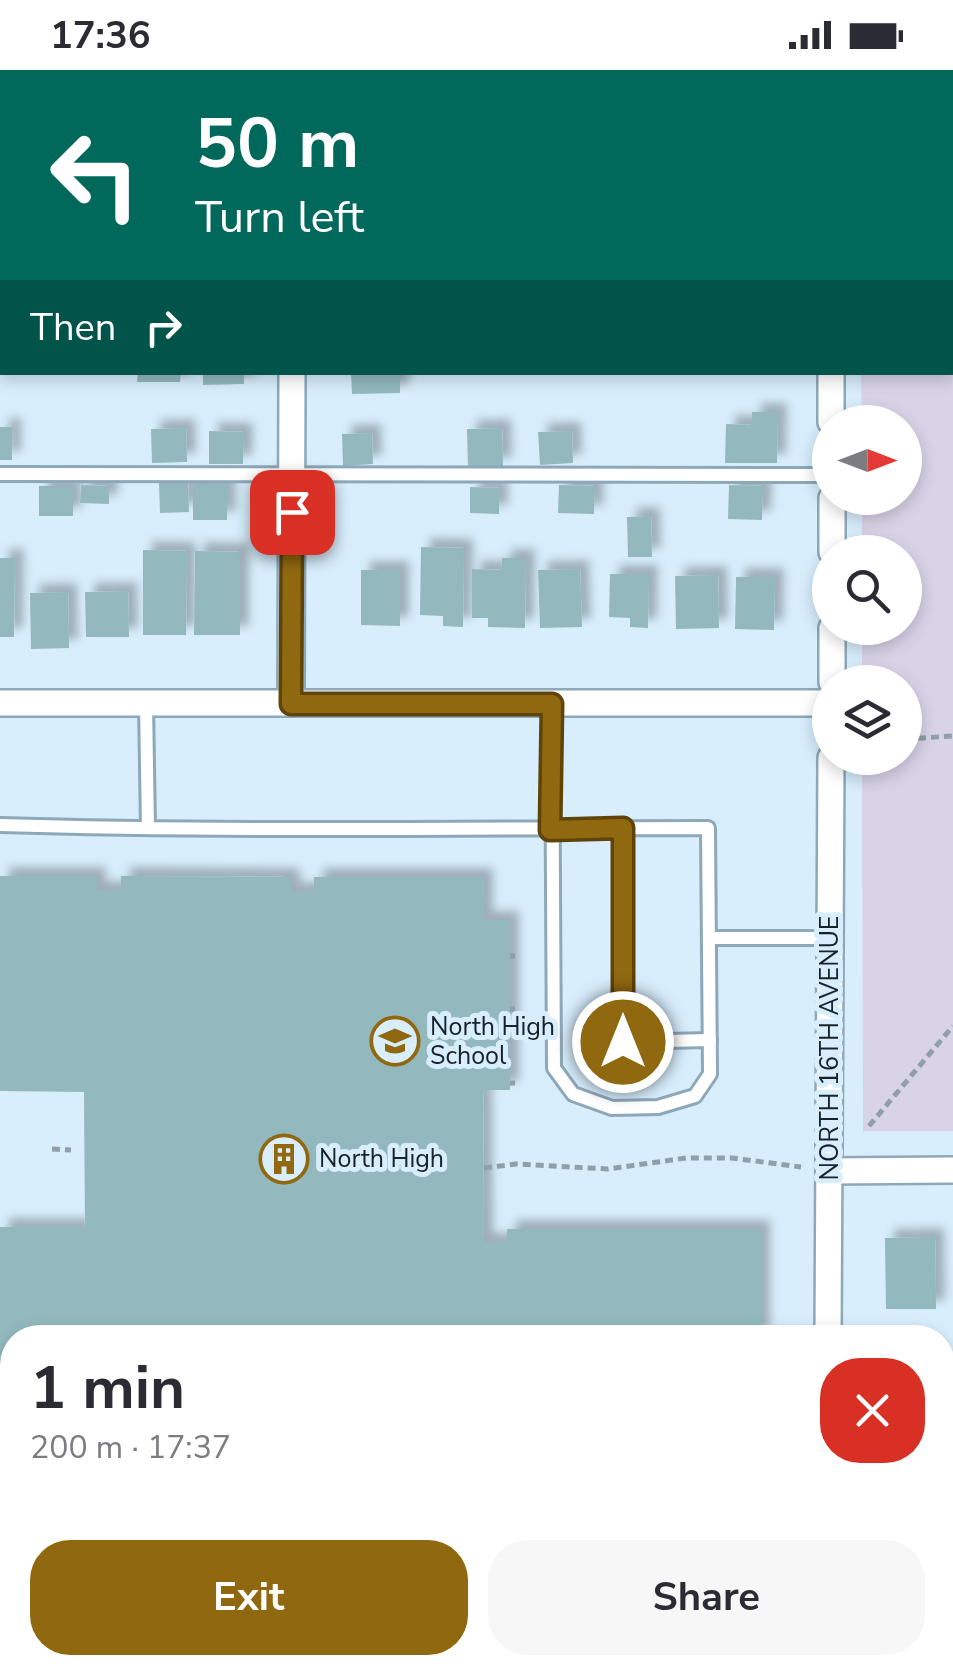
<!DOCTYPE html>
<html lang="en">
<head>
<meta charset="utf-8">
<style>
	body { margin:0; font-family:"Nunito Sans",sans-serif; background:#f7f7f7; color:#2b2b33; height:100vh; display:flex; flex-direction:column; font-size:38px; white-space:nowrap }
	* { box-sizing:border-box; margin:0 }
	p { font-size:32px; color:#7c7c81 }
	.icon { flex:none; width:55px; height:55px; fill:none; stroke:currentColor; stroke-width:2; stroke-linecap:round; stroke-linejoin:round }
	.map { position:relative; flex:1; overflow:hidden }
	.side { position:absolute; left:0px; top:1255px; width:955px; height:350px; display:flex; flex-direction:column; background:#fff; border-radius:40px 40px 0 0; box-shadow:0 5px 15px #0003 }
	.side>* { flex:none }
	.banner { position:absolute; left:0px; top:0px; width:955px; height:305px; box-shadow:0 5px 15px #0003; background:#00695c; color:#fff; overflow:hidden }
	.needle { width:65px; rotate:90deg }
	.tools { position:absolute; left:812px; top:335px; display:grid; gap:20px }
	.tools a { display:grid; place-items:center; width:110px; height:110px; border-radius:50%; background:#fff; box-shadow:0 5px 15px #0003; font-size:50px }
	.pin { position:absolute; display:grid; place-items:center; width:85px; height:85px; color:#fff; margin:-42px; border-radius:20px; box-shadow:0 5px 15px #0006 }
	.me { position:absolute; width:110px; margin:-55px; rotate:0deg; stroke-linejoin:round; filter:drop-shadow(0 0 8px #0008) }
	.turn { display:flex; align-items:center; gap:35px; height:210px; padding:0 30px; font-size:45px }
	.turn .icon { width:130px; height:130px; stroke-width:2.5 }
	.turn b { display:block; font-size:70px; line-height:85px }
	.then { display:flex; align-items:center; height:95px; padding:0 30px; background:#0003; gap:20px; font-size:38px }
	.round { display:grid; place-items:center; flex:none; width:105px; height:105px; border-radius:40px; background:#f7f7f7 }
	.summary { display:flex; align-items:center; justify-content:space-between; height:170px; padding:0 30px }
	h1 { font-size:60px; font-weight:700; line-height:75px }
	.action { display:flex; gap:20px; margin-top:auto; padding:20px 30px }
	.action a { flex:1; height:115px; border-radius:40px; background:#90680f; color:#fff; font-size:40px; font-weight:700; line-height:115px; text-align:center }
	.action a+a { background:#f7f7f7; color:#2b2b33 }
	.status { display:flex; justify-content:space-between; align-items:center; height:70px; padding:0 50px; background:#fff; direction:ltr }
	.status svg { height:28px; fill:currentColor }
	.map>svg:first-child { display:block }
	.green { fill:#d9d3e8 }
	.building { fill:#93b9be; filter:url(#shadow) }
	.lines { fill:none; stroke-linecap:round; stroke-linejoin:round }
	.lane-casing { stroke:#8da8b9; stroke-width:18 }
	.street-casing { stroke:#8da8b9; stroke-width:30 }
	.path { stroke:#8fa0ac; stroke-width:5; stroke-dasharray:8 5; stroke-linecap:butt }
	.lane { stroke:#fff; stroke-width:12 }
	.street { stroke:#fff; stroke-width:25 }
	.route-casing { stroke:#5e440a; stroke-width:25 }
	.route { stroke:#90680f; stroke-width:18 }
	.labels { text-anchor:middle; dominant-baseline:central; stroke-width:10; stroke-linejoin:round; paint-order:stroke }
	.poi-label { font-size:25px; fill:#182229; stroke:#d8eefd; text-anchor:start }
	.street-label { font-size:25px; fill:#182229; stroke:#d8eefd }
</style>
</head>
<body>
<div class="status"><b>17:36</b><svg viewBox="0 0 49 12"><path d="M0 12V9h3v3zM5 12V6h3v6zM10 12V3h3v9zM15 12V0h3v12zM26 1h20v11H26zM47 4h2v5h-2z"/></svg></div>
<div class="map">
<svg width="953" height="1605" viewBox="0 0 953 1605">
	<defs>
		<filter id="shadow"><feDropShadow dx="9" dy="-9" stdDeviation="5" flood-color="#0004"/></filter>
	</defs>
	<rect width="100%" height="100%" fill="#d8eefd"/>
	<!-- green -->
	<polygon class="green" points="861,0 953,0 953,1061 863,1061 862,688 905,688 905,612 862,612 862,558 905,558 905,482 862,482 862,428 905,428 905,352 862,352 861,303 952,302 952,2"/>
	<!-- building -->
	<g class="building">
		<polygon points="138,302 181,302 180,312 137,312"/>
		<polygon points="203,302 244,302 244,314 203,315"/>
		<polygon points="351,302 400,302 400,323 352,324"/>
		<polygon points="752,342 778,342 777,393 725,393 726,354 752,355"/>
		<rect x="0" y="357" width="12" height="33"/>
		<polygon points="186,358 187,392 152,393 151,359"/>
		<polygon points="502,358 503,396 468,397 467,359"/>
		<polygon points="209,361 244,362 243,394 209,394"/>
		<polygon points="572,361 573,393 540,395 538,362"/>
		<polygon points="372,363 373,394 343,396 342,364"/>
		<polygon points="159,413 188,413 189,442 160,443"/>
		<rect x="193" y="413" width="34" height="37"/>
		<polygon points="81,415 109,416 109,434 80,433"/>
		<polygon points="559,415 595,416 594,444 558,443"/>
		<polygon points="729,415 763,416 762,450 728,449"/>
		<rect x="39" y="416" width="34" height="30"/>
		<polygon points="470,417 499,418 499,444 470,443"/>
		<polygon points="651,446 652,487 628,487 627,447"/>
		<polygon points="421,477 464,478 463,557 443,556 443,546 420,545"/>
		<polygon points="143,480 187,481 186,565 143,565"/>
		<polygon points="195,481 240,482 240,565 194,565"/>
		<polygon points="0,488 15,488 14,567 0,567"/>
		<polygon points="502,488 526,488 525,558 488,557 488,548 472,548 472,499 501,500"/>
		<polygon points="580,499 582,557 540,558 538,500"/>
		<polygon points="361,500 400,500 400,556 361,555"/>
		<polygon points="610,504 649,504 648,558 630,557 630,548 609,547"/>
		<polygon points="718,505 719,558 676,559 675,506"/>
		<polygon points="736,507 775,507 774,560 735,559"/>
		<polygon points="128,521 129,567 86,567 85,522"/>
		<polygon points="68,522 69,578 31,579 30,523"/>
		<polygon points="0,806 97,806 97,820 121,820 121,806 291,807 291,821 314,821 314,807 484,807 484,850 510,850 510,1020 483,1020 484,1172 507,1172 507,1159 761,1159 761,1268 12,1268 12,1369 0,1369 0,1157 85,1157 84,1022 0,1021"/>
		<polygon points="935,1167 936,1239 886,1239 885,1168"/>
	</g>
	<g class="lines">
		<!-- lane casing -->
		<g class="lane-casing">
			<g id="lane">
				<polyline points="0,404 830,405"/>
				<polyline points="146,633 148,758"/>
				<path d="M0 755C236 762 472 758 708 758L710 1004 695 1026 658 1037 612 1038 573 1024 554 998 552 634"/>
				<polyline points="623,758 623,972 710,970"/>
				<polyline points="710,868 831,868"/>
				<polyline points="942,1318 953,1318"/>
			</g>
		</g>
		<!-- street casing -->
		<g class="street-casing">
			<g id="street">
				<polyline points="292,0 292,2"/>
				<polyline points="832,2 832,0"/>
				<polyline points="0,175 2,175"/>
				<polyline points="831,302 831,352"/>
				<polyline points="832,428 832,482"/>
				<polyline points="832,558 832,612"/>
				<polyline points="0,633 830,633"/>
				<polyline points="291,633 292,302"/>
				<polyline points="829,1101 953,1100"/>
				<polyline points="828,1268 831,688"/>
				<polyline points="0,1544 12,1544"/>
				<polyline points="942,1549 953,1549"/>
				<polyline points="291,1592 291,1605"/>
				<polyline points="829,1592 829,1605"/>
			</g>
		</g>
		<!-- path -->
		<g class="path">
			<polyline points="952,259 953,259"/>
			<polyline points="905,669 953,666"/>
			<polyline points="510,886 515,886"/>
			<polyline points="510,939 515,939"/>
			<polyline points="510,1013 515,1013"/>
			<polyline points="869,1056 953,956"/>
			<polyline points="52,1079 71,1080"/>
			<polyline points="484,1098 516,1094 608,1099 686,1088 732,1088 801,1097"/>
			<polyline points="250,1592 250,1605"/>
		</g>
		<!-- lane -->
		<use href="#lane" class="lane"/>
		<!-- street -->
		<use href="#street" class="street"/>
	</g>
	<g class="lines">
		<!-- route casing -->
		<g class="route-casing">
			<polyline id="route" points="292,442 291,634 552,634 550,760 623,758 623,972"/>
		</g>
		<!-- route -->
		<use href="#route" class="route"/>
	</g>
	<!-- icons -->
	<defs>
		<g id="school-ring" transform="scale(2.5)"><circle r="9.5" fill="#d8eefd" stroke="#90680f" stroke-width="1.5"/><path d="M0-5L7-2L0 1L-7-2ZM-4 1L0 2.5L4 1V4Q0 6-4 4Z" fill="#90680f"/></g>
		<g id="building-ring" transform="scale(2.5)"><circle r="9.5" fill="#d8eefd" stroke="#90680f" stroke-width="1.5"/><path d="M-4-6H4V6H1V3H-1V6H-4ZM-2.5-4.3h1.7v1.8h-1.7ZM.8-4.3h1.7v1.8H.8ZM-2.5-1h1.7V.8h-1.7ZM.8-1h1.7V.8H.8Z" fill="#90680f"/></g>
	</defs>
	<g fill-rule="evenodd">
		<use href="#school-ring" x="395" y="971"/>
		<use href="#building-ring" x="284" y="1089"/>
	</g>
	<g class="labels">
		<!-- poi labels -->
		<g class="poi-label">
			<text x="430" y="957">North High<tspan x="430" dy="29">School</tspan></text>
			<text x="319" y="1089">North High</text>
		</g>
		<!-- street labels -->
		<g class="street-label">
			<text transform="translate(830 978) rotate(-90)">NORTH 16TH AVENUE</text>
		</g>
	</g>
</svg>
<div class="tools">
<a><svg class="needle" viewBox="-14 -14 28 28"><path d="M0-13l5 13h-10z" fill="#e53935"/><path d="M0 13l5-13h-10z" fill="#7c7c81"/></svg></a>
<a><svg class="icon" aria-label="search" viewBox="0 0 24 24"><circle cx="10" cy="10" r="6"/><path d="M15 15l6 6"/></svg></a>
<a><svg class="icon" aria-label="layers" viewBox="0 0 24 24"><path d="M12 4l9 5-9 5-9-5zM3 14l9 5 9-5"/></svg></a>
</div>
<div class="pin" style="left:292px;top:442px;background:#d93025"><svg class="icon" aria-label="arrive" viewBox="0 0 24 24"><path d="M6 21V4h12l-3 4 3 4H6"/></svg></div>
<svg class="me" style="left:623px;top:972px" viewBox="-20 -20 40 40"><circle r="17" fill="#90680f" stroke="#fff" stroke-width="3"/><path d="M0-11L8 9 0 5-8 9z" fill="#fff"/></svg>
<div class="banner">
<div class="turn"><svg class="icon" aria-label="left" viewBox="0 0 24 24"><path d="M17 20v-9H6M10 6l-5 5 5 5"/></svg><div><b>50 m</b>Turn left</div></div>
<div class="then">Then<svg class="icon" aria-label="right" viewBox="0 0 24 24"><path d="M7 20v-9h11M14 6l5 5-5 5"/></svg></div>
</div>
<section class="side">
<div class="summary"><div><h1>1 min</h1><p>200 m · 17:37</p></div><a class="round" style="background:#d93025;color:#fff"><svg class="icon" aria-label="close" viewBox="0 0 24 24"><path d="M6 6l12 12M18 6L6 18"/></svg></a></div>
<div class="action"><a>Exit</a><a>Share</a></div>
</section>
</div>
</body>
</html>
